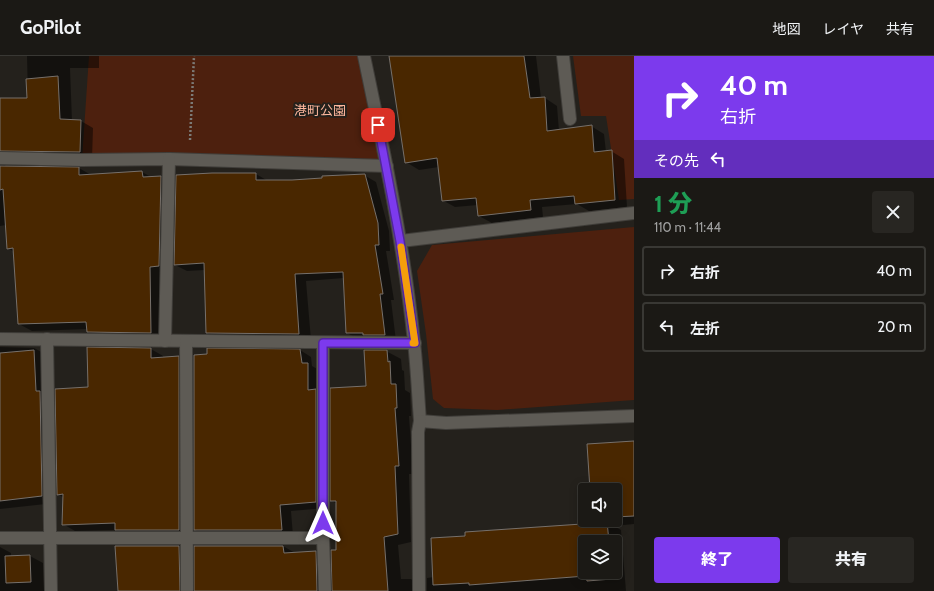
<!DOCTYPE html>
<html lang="ja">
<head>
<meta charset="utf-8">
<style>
	body { margin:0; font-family:Cabin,"Noto Sans JP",sans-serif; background:#282622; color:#f1f3f6; height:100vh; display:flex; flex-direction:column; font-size:15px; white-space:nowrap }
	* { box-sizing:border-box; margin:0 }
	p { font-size:13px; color:#a0a0a0 }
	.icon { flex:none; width:22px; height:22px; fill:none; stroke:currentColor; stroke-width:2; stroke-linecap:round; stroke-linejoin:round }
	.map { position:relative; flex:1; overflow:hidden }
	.details { display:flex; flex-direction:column; background:#1b1915; width:300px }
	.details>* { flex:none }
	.banner { background:#7c3aed; color:#fff; overflow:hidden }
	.buttons { position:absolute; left:578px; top:427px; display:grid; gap:8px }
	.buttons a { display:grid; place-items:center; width:44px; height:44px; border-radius:4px; background:#1b1915; box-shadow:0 2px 10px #0003,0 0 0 1px #393834; font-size:20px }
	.pin { position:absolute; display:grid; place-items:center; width:34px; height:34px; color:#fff; margin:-17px; border-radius:8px; box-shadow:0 2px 6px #0006 }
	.me { position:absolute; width:44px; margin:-22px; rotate:0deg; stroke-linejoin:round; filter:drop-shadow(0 0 3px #0008) }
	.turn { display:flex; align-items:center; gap:14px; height:84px; padding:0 20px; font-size:18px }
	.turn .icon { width:52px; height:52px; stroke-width:2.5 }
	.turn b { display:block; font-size:28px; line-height:34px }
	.then { display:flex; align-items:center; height:38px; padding:0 20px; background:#0003; gap:8px; font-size:15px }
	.round { display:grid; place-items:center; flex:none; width:42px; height:42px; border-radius:4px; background:#282622 }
	.overview { display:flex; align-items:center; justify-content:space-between; height:68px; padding:0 20px }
	h1 { font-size:24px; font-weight:800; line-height:30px; color:#1e9e55 }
	.action { display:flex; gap:8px; margin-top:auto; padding:8px 20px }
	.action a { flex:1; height:46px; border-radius:4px; background:#7c3aed; color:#fff; font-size:16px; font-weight:800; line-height:46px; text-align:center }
	.action a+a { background:#282622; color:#f1f3f6 }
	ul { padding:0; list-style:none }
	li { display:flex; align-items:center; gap:12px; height:50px; margin:0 8px 6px; padding:0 12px; border:2px solid #393834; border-radius:4px }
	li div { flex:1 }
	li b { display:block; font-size:15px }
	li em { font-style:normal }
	header { display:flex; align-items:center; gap:24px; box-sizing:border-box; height:56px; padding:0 20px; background:#1b1915; border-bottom:1px solid #393834 }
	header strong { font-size:19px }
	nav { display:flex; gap:22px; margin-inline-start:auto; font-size:14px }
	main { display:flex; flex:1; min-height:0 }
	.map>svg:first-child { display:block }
	.green { fill:#4d200e }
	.shadow { fill:#0007; fill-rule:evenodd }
	.building { fill:#492700; stroke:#76706b }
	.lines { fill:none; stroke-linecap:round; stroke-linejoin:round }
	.street-casing { stroke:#403e3a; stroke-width:14 }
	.path { stroke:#7c7a76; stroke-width:2.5; stroke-dasharray:2 2; stroke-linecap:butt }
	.street { stroke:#5e5b55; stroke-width:12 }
	.route-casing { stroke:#51269a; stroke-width:10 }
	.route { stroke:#7c3aed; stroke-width:7 }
	.slow { stroke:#f59e0b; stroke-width:7 }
	.labels { text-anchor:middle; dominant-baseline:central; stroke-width:4; stroke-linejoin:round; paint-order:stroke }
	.park-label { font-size:13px; fill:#feb79d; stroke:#24211c }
</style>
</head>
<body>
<header>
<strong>GoPilot</strong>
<nav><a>地図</a><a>レイヤ</a><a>共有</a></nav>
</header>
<main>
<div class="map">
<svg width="634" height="535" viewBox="0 0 634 535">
	<rect width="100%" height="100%" fill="#24211c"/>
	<!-- green -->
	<g class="green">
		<polygon points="89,0 364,0 387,110 82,104"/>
		<polygon points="573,0 634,0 634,143 619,144 606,60 581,60"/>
		<polygon points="634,171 634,344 497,354 444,352 433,343 426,278 417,215 432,189"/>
	</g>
	<!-- shadow -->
	<g class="shadow">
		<polygon points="27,0 99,0 99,12 70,12 72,65 81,65 93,72 92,103 6,106 5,111 79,112 91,119 142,116 151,121 161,121 173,128 163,284 100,283 88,276 88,273 32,275 19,268 14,196 8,192 6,169 0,170 0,43 28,43"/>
		<polygon points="390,0 536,0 541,42 545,42 557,50 559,75 591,70 604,78 606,96 611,95 624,103 627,151 589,155 577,148 542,151 543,161 492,167 479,160 478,149 455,151 442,144 439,111 419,114 406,106"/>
		<polygon points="256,118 268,125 292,125 364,119 376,126 389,175 390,195 386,195 394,244 391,244 396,285 358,283 347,277 344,222 306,225 311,284 219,284 207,277 205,214 187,215 175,209"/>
		<polygon points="0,291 34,292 47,299 55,447 0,453"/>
		<polygon points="151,293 163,300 163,302 178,301 190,308 191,481 128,481 115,474 75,475 63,468 64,442 58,438 89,331"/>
		<polygon points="300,294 311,301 312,310 319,314 326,452 291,455 293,480 206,480 195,474"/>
		<polygon points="386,295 401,303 402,314 404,315 405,334 410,337 411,360 409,360 413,418 409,418 411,486 398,489 401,523 411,523 425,531 426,535 333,535 337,495 337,448 332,445 368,331"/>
		<path d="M634 386V468L614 470 621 474 626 535H427V522L434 521 467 481 600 466 596 464H615V434H591ZM585 486H615V516H585Z"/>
		<polygon points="116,490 179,490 193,499 193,528 283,490 295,497 316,496 330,504 331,535 118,535"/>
		<polygon points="0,491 11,497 11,501 30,500 43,507 44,535 0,535"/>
	</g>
	<!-- building -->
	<g class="building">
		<polygon points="389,0 524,0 530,42 545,41 547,75 592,69 594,96 612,94 615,144 575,148 574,140 530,144 531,154 478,160 476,142 442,145 437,102 405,107"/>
		<polygon points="58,20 60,63 81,64 80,96 0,95 0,42 27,42 26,23"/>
		<polygon points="0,110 79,111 79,119 142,115 143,121 161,120 159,210 150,211 151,277 87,276 86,266 18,268 13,192 7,193 3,133 0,134"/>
		<polygon points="212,117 256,117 256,124 292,124 322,122 322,120 365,118 378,167 379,189 375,189 383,238 380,238 385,279 363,279 363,277 346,277 343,216 295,218 299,278 206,277 204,207 174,209 176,119"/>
		<polygon points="87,291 151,292 151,302 179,300 179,474 115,474 115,467 62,469 63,438 57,439 55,333 88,331"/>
		<polygon points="207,292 300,293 302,307 308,307 308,334 316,333 316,446 280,449 282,474 194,474 194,299 207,298"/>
		<polygon points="34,294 36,335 40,335 42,440 0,445 0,297"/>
		<polygon points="364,294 387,294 388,306 390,305 391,328 396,328 397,352 395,352 399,410 395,410 398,478 384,481 388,535 332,535 331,494 336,494 336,445 330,445 330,332 366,330"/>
		<polygon points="634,385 634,460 615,461 615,434 590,434 587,388"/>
		<polygon points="607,465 609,486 585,486 585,516 612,516 612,523 587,525 586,520 469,529 469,527 433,529 431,482 465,480 465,476 582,468 582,467"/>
		<polygon points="115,490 179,490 180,535 118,535"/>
		<polygon points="194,490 283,490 284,497 316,495 317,535 194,535"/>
		<polygon points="30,499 31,526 6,527 5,500"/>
	</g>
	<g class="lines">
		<!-- street casing -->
		<g class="street-casing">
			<g id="street">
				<path d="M364 0C384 95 404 190 414 286 417 312 418 339 420 365L446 367 634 360"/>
				<polyline points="563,0 570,63"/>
				<polyline points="0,102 82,104 169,103 387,110"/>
				<polyline points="401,185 634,157"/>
				<polyline points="0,283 415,287"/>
				<polyline points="47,283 51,535"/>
				<polyline points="165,285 169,103"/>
				<polyline points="186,285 187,535"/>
				<polyline points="323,287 323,482"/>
				<polyline points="0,482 323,482 325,535"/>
				<polyline points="419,535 418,376 420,365"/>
			</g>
		</g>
		<!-- path -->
		<polyline class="path" points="190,84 194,0"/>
		<!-- street -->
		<use href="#street" class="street"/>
	</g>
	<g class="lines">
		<!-- route casing -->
		<g class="route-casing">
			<polyline id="route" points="323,467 323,287 415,287 400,185 378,69"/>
		</g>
		<!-- route -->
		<use href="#route" class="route"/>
		<!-- slow -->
		<polyline class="slow" points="401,191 415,287 413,287"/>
	</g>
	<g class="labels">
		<!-- park labels -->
		<g class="park-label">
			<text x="320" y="54">港町公園</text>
		</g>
	</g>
</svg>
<div class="buttons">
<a><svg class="icon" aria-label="sound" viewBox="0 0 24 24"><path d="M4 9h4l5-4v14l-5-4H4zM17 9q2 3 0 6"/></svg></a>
<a><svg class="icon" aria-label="layers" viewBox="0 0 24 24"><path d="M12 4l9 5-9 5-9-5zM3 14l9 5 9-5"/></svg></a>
</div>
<div class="pin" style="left:378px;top:69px;background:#d93025"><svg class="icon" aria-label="arrive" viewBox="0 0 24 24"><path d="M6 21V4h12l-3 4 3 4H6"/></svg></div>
<svg class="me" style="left:323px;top:467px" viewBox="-20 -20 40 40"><path d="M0-17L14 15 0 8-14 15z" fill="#7c3aed" stroke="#fff" stroke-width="4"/></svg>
</div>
<section class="details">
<div class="banner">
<div class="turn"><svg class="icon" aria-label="right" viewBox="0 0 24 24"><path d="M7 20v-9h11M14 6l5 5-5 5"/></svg><div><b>40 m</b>右折</div></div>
<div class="then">その先<svg class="icon" aria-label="left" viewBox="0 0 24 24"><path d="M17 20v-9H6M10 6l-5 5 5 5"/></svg></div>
</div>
<div class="overview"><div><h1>1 分</h1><p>110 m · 11:44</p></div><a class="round"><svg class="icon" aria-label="close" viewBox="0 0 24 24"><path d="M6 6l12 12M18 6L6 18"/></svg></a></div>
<ul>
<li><svg class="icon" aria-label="right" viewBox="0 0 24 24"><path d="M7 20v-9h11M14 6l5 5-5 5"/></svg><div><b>右折</b></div><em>40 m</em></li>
<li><svg class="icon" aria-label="left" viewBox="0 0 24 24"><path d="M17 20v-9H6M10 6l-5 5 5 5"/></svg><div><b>左折</b></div><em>20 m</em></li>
</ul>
<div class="action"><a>終了</a><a>共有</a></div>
</section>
</main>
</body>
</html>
